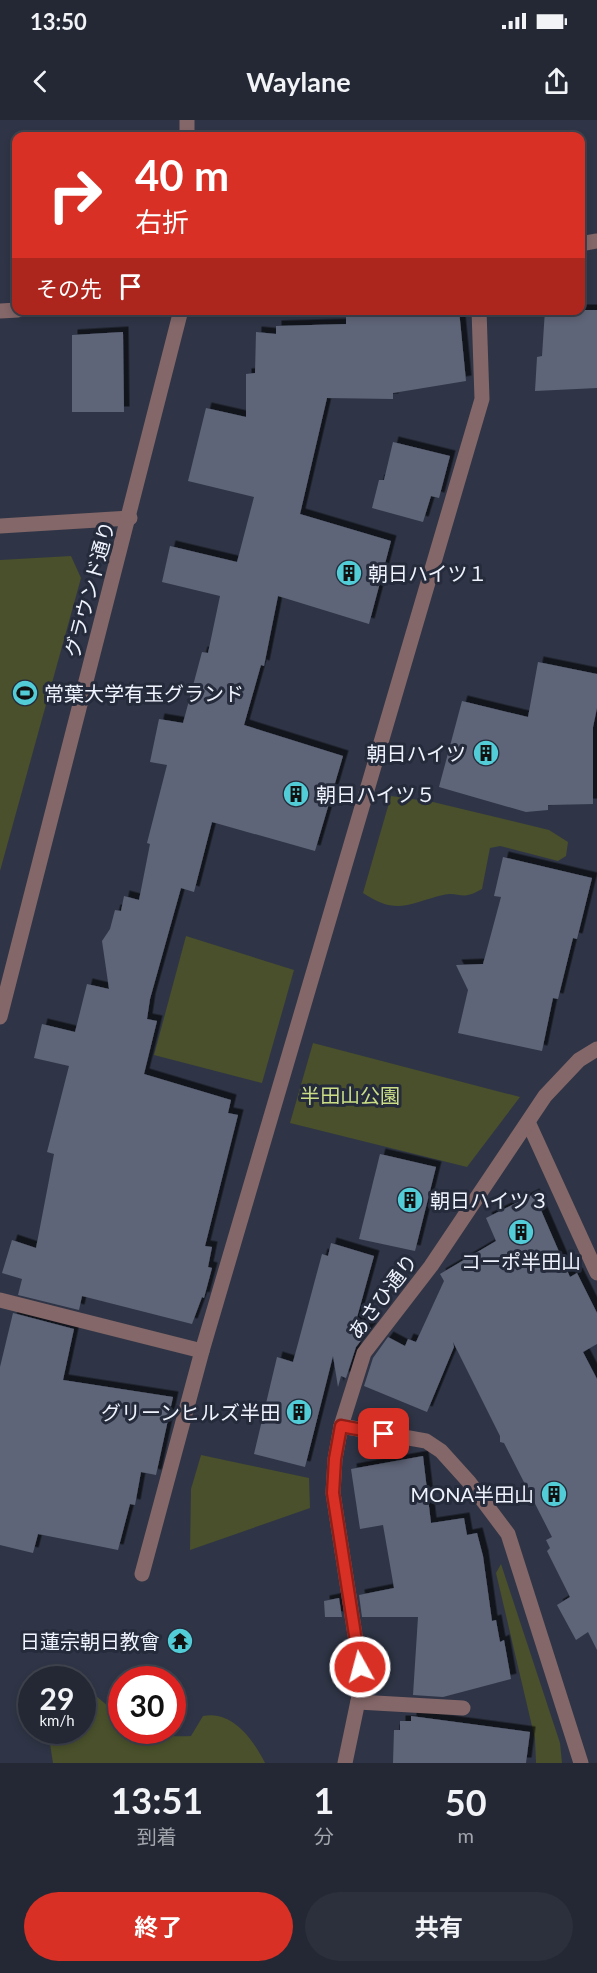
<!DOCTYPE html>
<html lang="ja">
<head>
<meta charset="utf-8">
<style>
	body { margin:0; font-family:Lato,"Noto Sans JP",sans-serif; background:#2b303c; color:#f1f3f6; height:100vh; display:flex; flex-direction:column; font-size:22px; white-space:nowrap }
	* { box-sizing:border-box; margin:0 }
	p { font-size:20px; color:#a3a6ac }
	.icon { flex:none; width:33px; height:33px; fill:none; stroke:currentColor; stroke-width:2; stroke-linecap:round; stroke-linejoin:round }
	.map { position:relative; height:1643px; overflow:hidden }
	.drawer { display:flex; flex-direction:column; background:#232834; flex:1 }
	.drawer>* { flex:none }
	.banner { position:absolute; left:12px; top:12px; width:573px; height:183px; border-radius:12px; box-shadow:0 3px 9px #0003,0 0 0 2px #40444f; background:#d93025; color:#fff; overflow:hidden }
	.speed { position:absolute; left:18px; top:1546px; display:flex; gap:12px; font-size:30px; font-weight:700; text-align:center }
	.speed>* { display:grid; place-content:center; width:78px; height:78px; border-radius:50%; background:#232834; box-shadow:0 3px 9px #0003,0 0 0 2px #40444f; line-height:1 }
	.speed small { font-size:15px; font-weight:400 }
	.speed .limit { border:9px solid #d22; background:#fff; color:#111 }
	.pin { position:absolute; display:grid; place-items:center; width:51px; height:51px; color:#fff; margin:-26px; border-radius:12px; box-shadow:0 3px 9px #0006 }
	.me { position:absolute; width:66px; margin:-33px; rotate:353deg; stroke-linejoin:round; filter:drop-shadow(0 0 4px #0008) }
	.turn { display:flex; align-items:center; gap:21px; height:126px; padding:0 24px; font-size:27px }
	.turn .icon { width:78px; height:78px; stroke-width:2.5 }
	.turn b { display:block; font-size:42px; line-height:51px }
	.then { display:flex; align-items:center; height:57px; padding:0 24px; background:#0003; gap:12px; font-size:22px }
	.eta { display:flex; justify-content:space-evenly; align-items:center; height:102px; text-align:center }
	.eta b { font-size:36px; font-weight:700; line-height:42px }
	.cta { display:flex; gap:12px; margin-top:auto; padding:12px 24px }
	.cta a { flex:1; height:69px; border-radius:36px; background:#d93025; color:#fff; font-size:24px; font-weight:700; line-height:69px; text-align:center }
	.cta a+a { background:#2b303c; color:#f1f3f6 }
	.status { display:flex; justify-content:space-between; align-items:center; height:42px; padding:0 30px; background:#232834; direction:ltr }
	.status svg { height:16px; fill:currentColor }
	header { display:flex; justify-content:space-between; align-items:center; height:78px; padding:0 24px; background:#232834; font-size:27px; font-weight:700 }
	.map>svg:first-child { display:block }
	.green { fill:#49502b }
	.building { fill:#5e6578; filter:url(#shadow) }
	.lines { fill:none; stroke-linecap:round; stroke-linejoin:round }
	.minor { stroke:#846768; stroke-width:15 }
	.route-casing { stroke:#8d1f18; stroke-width:15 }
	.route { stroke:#d93025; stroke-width:10 }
	.labels { text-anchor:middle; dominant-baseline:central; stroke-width:6; stroke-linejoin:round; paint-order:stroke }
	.poi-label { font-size:20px; fill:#eff3fe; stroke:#252b3b; text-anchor:start }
	.street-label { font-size:20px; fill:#eff3fe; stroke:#252b3b }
	.park-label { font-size:20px; fill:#cbde86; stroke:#252b3b }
</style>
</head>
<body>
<div class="status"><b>13:50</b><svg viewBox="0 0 49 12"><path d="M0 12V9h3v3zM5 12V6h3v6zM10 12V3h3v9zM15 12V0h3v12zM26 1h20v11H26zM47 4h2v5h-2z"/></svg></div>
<header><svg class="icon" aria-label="back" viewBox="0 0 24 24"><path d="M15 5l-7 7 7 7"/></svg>Waylane<svg class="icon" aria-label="share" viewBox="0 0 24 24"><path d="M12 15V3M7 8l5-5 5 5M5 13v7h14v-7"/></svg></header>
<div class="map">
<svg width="597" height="1643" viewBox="0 0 597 1643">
	<defs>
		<filter id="shadow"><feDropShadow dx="5.5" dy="-5.5" stdDeviation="0" flood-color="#0009"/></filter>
	</defs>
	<rect width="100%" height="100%" fill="#2f3546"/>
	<!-- green -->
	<g class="green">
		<polygon points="71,436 81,458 0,751 0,440"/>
		<path d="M391 676 433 682 549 710 568 722 566 736 558 741 500 726 490 728 482 769C459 782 461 771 443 775 409 783 397 796 363 773Z"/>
		<polygon points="186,816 294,850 262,963 154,935"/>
		<polygon points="313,923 520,977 467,1047 290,1003"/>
		<polygon points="201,1335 309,1358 310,1388 190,1430 191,1369"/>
		<polygon points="501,1444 560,1623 562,1643 536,1643 535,1619 496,1453"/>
		<path d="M83 1565 121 1597 122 1611C146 1611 167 1618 191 1616L203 1596C232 1590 253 1619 265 1643H53L48 1611H82Z"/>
	</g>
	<!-- building -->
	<g class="building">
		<polygon points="409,190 459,190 466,261 393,273 393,279 327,278 300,394 391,421 369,504 278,476 264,546 261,545 244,605 343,636 315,731 212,702 194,772 181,768 150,879 147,899 157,901 144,954 231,980 228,993 238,995 205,1126 212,1127 208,1147 212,1148 204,1178 202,1177 192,1204 82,1176 79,1190 18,1175 22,1159 2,1153 12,1120 36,1128 54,1034 47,1032 69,946 34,938 42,904 75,912 87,864 109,869 102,821 110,809 115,790 121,791 124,776 139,780 150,724 147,723 167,645 150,642 159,599 183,603 202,532 208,533 220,476 162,462 170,426 237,442 254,377 188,361 206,288 246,297 246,254 255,253 256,212 276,214 276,206 346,204 346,197 409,196"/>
		<polygon points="545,190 597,190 597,268 535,271 537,237 542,236"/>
		<polygon points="123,212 124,292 72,292 72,215"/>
		<polygon points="393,322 450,336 439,378 431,376 423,402 372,388 379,360 384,360"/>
		<polygon points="538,542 597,554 597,588 593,607 593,684 548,685 548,690 526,692 439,667 462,581 528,597"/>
		<polygon points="503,737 592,758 577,819 573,818 558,879 553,878 542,931 458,913 468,870 456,845 483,844 501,777 494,776"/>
		<polygon points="380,1034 436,1047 415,1131 359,1119"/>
		<polygon points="534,1074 570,1157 577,1153 597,1193 597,1224 583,1232 597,1259 597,1530 588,1512 576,1520 557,1485 570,1477 547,1431 550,1428 546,1420 552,1417 504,1323 500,1322 500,1316 453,1222 454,1227 427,1292 364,1266 373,1238 388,1217 405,1226 408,1219 416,1222 444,1161 440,1154 496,1121 486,1098"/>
		<polygon points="331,1123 374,1136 356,1201 371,1208 356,1227 346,1258 341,1256 338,1267 333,1236 305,1347 254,1334 277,1237 293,1242 322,1134 328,1136"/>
		<polygon points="13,1193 74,1209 63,1260 173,1277 156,1355 141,1352 135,1385 130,1384 118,1430 38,1414 33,1433 0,1425 0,1247"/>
		<polygon points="423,1336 431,1403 464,1398 467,1415 477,1413 483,1436 492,1501 496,1500 500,1522 504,1520 511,1559 443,1577 413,1575 418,1497 362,1497 359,1475 394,1468 383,1405 360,1409 351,1349"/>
		<polygon points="339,1478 342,1497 325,1497 324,1481"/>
		<polygon points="411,1596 530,1612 526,1643 393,1643 394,1610 400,1610 400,1601 411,1601"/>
	</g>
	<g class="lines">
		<!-- minor -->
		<g class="minor">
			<polyline points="187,16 187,0"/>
			<polyline points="580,124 597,121"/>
			<polyline points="0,191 18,190"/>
			<polyline points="0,406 130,398"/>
			<polyline points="0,897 181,190"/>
			<polyline points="529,1004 597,1153"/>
			<polyline points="0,1180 202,1231"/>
			<polyline points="341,1306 426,1321 441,1331 469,1362 508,1414 581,1643"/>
			<polyline points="142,1454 202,1231 482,279 479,190"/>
			<polyline points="358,1582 463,1588"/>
			<polyline points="345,1643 359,1576 360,1547 333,1373 335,1339 341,1306 364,1233 431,1146 545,976 579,940 597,929"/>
		</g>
	</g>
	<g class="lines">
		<!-- route casing -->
		<g class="route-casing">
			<polyline id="route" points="360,1547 333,1373 335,1339 341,1306 384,1314"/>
		</g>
		<!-- route -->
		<use href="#route" class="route"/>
	</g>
	<!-- icons -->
	<defs>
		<g id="building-disc" transform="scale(1.35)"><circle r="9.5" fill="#52ccd6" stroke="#252b3b"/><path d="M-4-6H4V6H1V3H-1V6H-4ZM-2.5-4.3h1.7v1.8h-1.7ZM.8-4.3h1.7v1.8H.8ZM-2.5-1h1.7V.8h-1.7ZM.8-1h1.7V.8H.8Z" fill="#111"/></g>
		<g id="stadium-disc" transform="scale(1.35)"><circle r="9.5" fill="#52ccd6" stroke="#252b3b"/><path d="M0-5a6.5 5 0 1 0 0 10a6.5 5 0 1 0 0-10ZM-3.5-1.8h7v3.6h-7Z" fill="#111"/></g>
		<g id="temple-disc" transform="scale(1.35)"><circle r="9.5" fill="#52ccd6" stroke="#252b3b"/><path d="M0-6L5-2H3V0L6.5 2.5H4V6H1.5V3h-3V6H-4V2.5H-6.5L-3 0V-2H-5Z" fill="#111"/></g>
	</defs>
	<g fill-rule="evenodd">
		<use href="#building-disc" x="349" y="453"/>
		<use href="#stadium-disc" x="25" y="573"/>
		<use href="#building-disc" x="486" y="633"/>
		<use href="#building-disc" x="296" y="674"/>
		<use href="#building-disc" x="410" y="1080"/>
		<use href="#building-disc" x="521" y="1112"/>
		<use href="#building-disc" x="299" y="1292"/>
		<use href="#building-disc" x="554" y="1374"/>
		<use href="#temple-disc" x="180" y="1521"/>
	</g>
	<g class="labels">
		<!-- poi labels -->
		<g class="poi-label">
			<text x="368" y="453">朝日ハイツ１</text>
			<text x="44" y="573">常葉大学有玉グランド</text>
			<text x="466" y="633" text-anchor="end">朝日ハイツ</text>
			<text x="316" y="674">朝日ハイツ５</text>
			<text x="430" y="1080">朝日ハイツ３</text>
			<text x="521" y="1141" text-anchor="middle">コーポ半田山</text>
			<text x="280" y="1292" text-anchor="end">グリーンヒルズ半田</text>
			<text x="534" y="1374" text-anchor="end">MONA半田山</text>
			<text x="160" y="1521" text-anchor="end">日蓮宗朝日教會</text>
		</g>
		<!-- street labels -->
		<g class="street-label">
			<text transform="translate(89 469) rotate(-75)">グラウンド通り</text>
			<text transform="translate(382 1176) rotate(-53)">あさひ通り</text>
		</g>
		<!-- park labels -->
		<g class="park-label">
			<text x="350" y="975">半田山公園</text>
		</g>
	</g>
</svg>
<div class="speed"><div>29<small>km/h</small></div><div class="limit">30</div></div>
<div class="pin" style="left:384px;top:1314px;background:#d93025"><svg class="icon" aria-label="arrive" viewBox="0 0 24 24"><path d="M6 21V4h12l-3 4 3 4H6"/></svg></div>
<svg class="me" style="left:360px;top:1547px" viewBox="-20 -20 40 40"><circle r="17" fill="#d93025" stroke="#fff" stroke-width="3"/><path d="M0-11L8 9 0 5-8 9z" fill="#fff"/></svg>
<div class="banner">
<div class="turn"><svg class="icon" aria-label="right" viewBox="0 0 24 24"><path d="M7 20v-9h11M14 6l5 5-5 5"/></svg><div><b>40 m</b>右折</div></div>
<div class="then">その先<svg class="icon" aria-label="arrive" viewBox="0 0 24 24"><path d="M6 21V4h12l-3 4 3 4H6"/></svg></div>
</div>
</div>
<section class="drawer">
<div class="eta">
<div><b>13:51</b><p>到着</p></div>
<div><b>1</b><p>分</p></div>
<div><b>50</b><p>m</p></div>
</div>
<div class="cta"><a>終了</a><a>共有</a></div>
</section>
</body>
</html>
